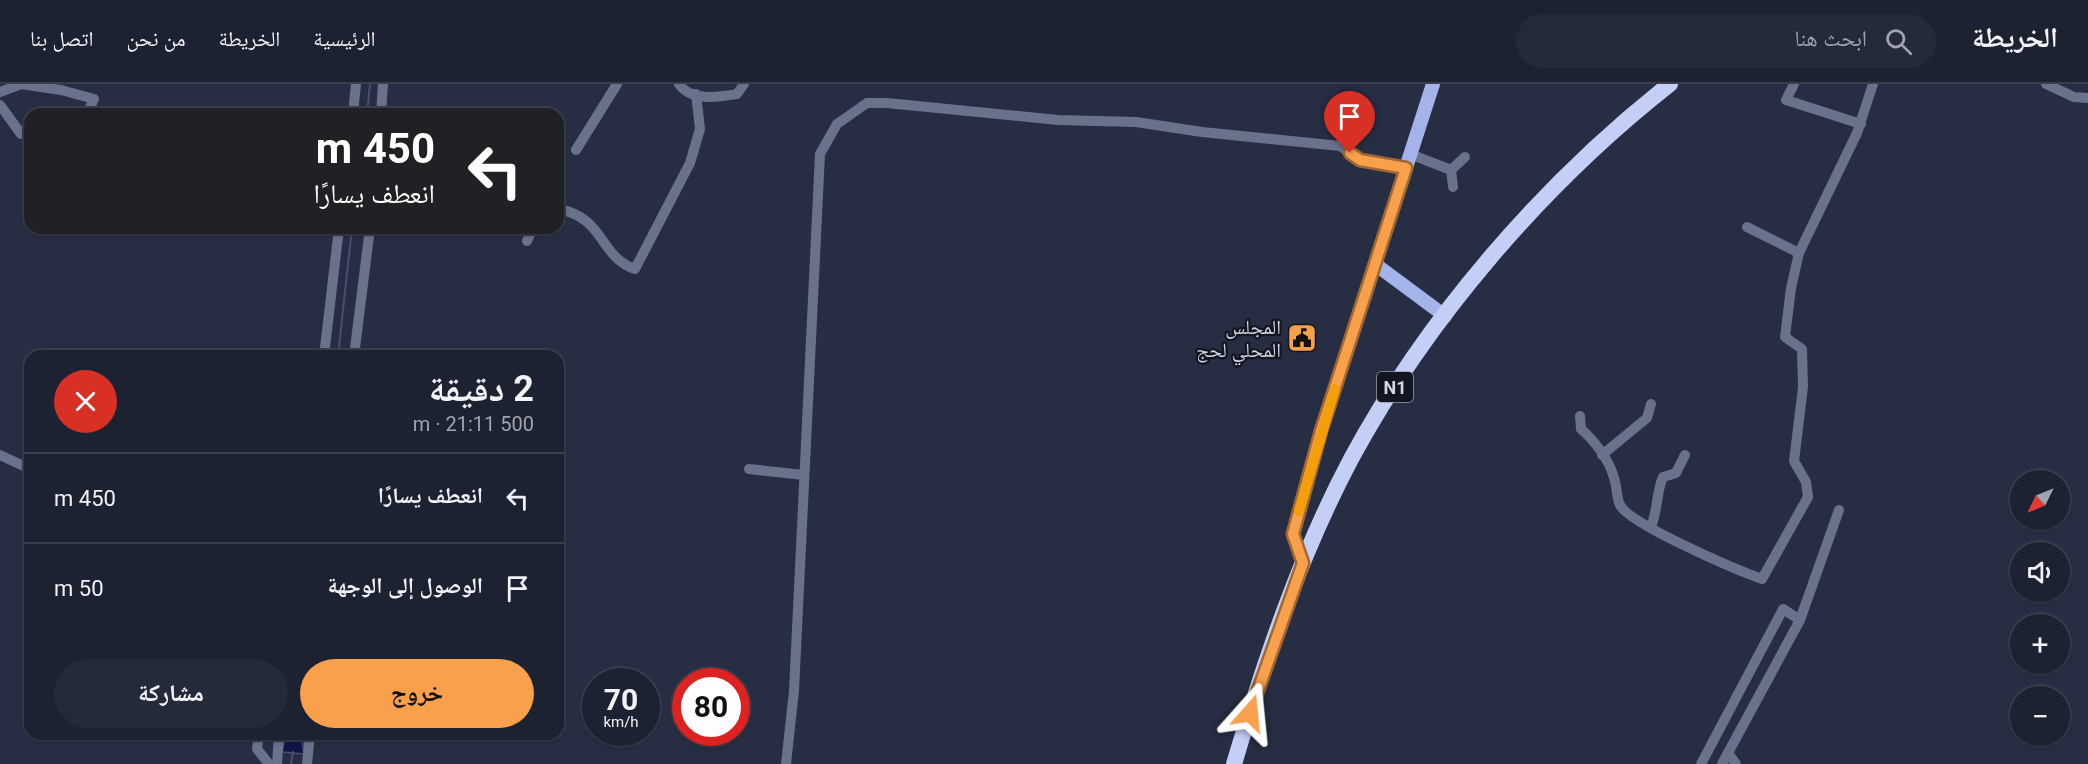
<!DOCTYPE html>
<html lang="ar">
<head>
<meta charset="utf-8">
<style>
	body { margin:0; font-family:Roboto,"Noto Naskh Arabic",sans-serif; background:#252a3a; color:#f1f3f6; direction:rtl; height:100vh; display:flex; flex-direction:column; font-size:22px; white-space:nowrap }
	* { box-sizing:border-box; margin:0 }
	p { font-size:20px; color:#a0a4ac }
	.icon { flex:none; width:33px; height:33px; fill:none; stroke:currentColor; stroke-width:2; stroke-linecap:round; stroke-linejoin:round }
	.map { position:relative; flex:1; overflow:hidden; direction:ltr }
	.sheet { position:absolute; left:24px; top:266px; width:540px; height:390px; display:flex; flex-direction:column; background:#1d2232; border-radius:18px; box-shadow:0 2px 4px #0004,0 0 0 2px #3b3f4d; direction:rtl }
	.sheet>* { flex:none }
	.top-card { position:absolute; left:24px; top:24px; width:540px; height:126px; border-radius:18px; box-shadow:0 2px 4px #0004,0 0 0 2px #3b3f4d; direction:rtl; background:#202124; color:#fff; overflow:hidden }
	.needle { width:39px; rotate:227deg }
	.fabs { position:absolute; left:2010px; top:386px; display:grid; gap:12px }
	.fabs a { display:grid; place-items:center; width:60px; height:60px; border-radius:50%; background:#1d2232; box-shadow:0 2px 4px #0004,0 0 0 2px #3b3f4d; font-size:30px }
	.speed { position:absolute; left:582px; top:584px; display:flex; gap:12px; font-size:30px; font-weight:700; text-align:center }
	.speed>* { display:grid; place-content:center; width:78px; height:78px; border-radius:50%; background:#1d2232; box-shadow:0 2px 4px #0004,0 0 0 2px #3b3f4d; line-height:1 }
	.speed small { font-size:15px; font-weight:400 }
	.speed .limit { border:9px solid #d22; background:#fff; color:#111 }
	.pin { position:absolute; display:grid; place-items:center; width:51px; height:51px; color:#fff; margin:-62px -26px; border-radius:50% 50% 50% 0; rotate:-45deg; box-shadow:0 0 6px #0007 }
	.pin .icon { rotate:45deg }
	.me { position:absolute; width:66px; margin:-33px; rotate:18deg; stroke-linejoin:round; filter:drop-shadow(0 0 4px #0008) }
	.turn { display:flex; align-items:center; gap:21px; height:126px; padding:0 30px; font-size:27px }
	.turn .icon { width:78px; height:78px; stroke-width:2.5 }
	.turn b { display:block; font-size:42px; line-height:51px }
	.round { display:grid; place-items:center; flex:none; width:63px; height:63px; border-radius:32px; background:#252a3a }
	.headline { display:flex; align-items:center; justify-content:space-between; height:102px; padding:0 30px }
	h1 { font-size:36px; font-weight:700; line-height:45px }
	.cta { display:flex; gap:12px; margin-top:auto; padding:12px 30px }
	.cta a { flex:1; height:69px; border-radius:36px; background:#f8a04b; color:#111; font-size:24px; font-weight:700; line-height:69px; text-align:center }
	.cta a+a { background:#252a3a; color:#f1f3f6 }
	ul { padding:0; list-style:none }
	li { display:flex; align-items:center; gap:18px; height:90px; padding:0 30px; border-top:2px solid #3b3f4d }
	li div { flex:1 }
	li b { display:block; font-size:22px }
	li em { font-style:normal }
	header { display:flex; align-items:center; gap:36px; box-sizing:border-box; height:84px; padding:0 30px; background:#1d2232; border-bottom:2px solid #3b3f4d }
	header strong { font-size:28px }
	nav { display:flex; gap:33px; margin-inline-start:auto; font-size:21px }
	.search { width:420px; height:54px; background:#252a3a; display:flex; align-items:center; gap:15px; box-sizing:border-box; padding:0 21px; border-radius:33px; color:#a0a4ac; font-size:22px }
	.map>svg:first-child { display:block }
	.water { fill:#0f1446; stroke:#4a4e76; stroke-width:1.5 }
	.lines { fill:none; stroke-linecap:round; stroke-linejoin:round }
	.stream { stroke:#4a4e76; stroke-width:2 }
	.minor { stroke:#69718b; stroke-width:10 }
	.major { stroke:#a4b3e9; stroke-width:14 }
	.highway { stroke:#c3cff6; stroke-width:16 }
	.route-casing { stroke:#a16831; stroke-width:15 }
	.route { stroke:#f8a04b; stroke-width:10 }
	.slow { stroke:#f59e0b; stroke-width:10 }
	.labels { text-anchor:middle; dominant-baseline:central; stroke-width:4.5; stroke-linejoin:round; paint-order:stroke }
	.shield { fill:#131620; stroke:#999daa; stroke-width:1.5 }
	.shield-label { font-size:18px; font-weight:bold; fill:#d2d7e5 }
	.poi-label { font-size:20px; fill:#d2d7e5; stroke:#131620; text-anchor:end }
</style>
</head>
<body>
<header>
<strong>الخريطة</strong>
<div class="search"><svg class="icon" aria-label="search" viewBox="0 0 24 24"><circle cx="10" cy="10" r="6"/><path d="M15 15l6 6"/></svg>ابحث هنا</div>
<nav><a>الرئيسية</a><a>الخريطة</a><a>من نحن</a><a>اتصل بنا</a></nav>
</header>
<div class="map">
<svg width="2088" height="680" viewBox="0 0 2088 680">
	<rect width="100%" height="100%" fill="#272d43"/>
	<!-- water -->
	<polygon class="water" points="286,650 301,650 304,670 282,668"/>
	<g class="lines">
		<!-- stream -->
		<g class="stream">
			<polyline points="367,30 370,0"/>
			<polyline points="338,272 352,144"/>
			<polyline points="291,680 293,668"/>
		</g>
		<!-- minor -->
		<g class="minor">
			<polyline points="21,0 61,6 94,15 87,30"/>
			<path d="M679 0C691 18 719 13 737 10L744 0"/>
			<polyline points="1794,0 1786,16 1861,40"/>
			<polyline points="2046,0 2074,13 2088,14"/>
			<polyline points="0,8 21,0"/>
			<polyline points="0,21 21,50 30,49"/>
			<polyline points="353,30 356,0"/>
			<polyline points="381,30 383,0"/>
			<polyline points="576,66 617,0"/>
			<polyline points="1410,70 1451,86 1453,103"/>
			<polyline points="1451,86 1465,73"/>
			<path d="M558 125C605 133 599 173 635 185L690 79 700 45 696 10"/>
			<polyline points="1747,143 1799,169 1857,49 1873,0"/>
			<polyline points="527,157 533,144"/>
			<polyline points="324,272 339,144"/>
			<polyline points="354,272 370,144"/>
			<path d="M1580 332 1581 345C1594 356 1610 377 1614 394 1617 402 1616 412 1620 421 1629 440 1737 486 1762 495L1808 413 1806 398 1794 377 1803 303 1802 265 1785 253 1791 204 1799 169"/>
			<polyline points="0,371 30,385"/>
			<polyline points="1602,371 1647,334 1651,320"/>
			<polyline points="749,385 804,391"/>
			<path d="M1651 443C1658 426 1656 409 1663 393L1676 389 1685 371"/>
			<polyline points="259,650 257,665 269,680"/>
			<polyline points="1728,669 1736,680"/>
			<polyline points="277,680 279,650"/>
			<polyline points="307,680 310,650"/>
			<polyline points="786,680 794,607 820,70 837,40 867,19 887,19 1058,36 1136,38 1202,48 1340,62 1360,76 1406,84"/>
			<polyline points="1701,680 1783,525 1800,536"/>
			<polyline points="1722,680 1800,536 1839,426"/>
		</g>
		<!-- major -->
		<g class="major">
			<polyline points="1375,180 1445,232"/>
			<polyline points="1303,479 1293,450 1321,347 1433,0"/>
		</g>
		<!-- highway -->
		<path class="highway" d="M1234 680C1265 576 1300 471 1351 375 1427 234 1544 99 1670 0"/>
	</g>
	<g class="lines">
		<!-- route casing -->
		<g class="route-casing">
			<polyline id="route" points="1250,629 1303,479 1293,450 1321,347 1406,84 1360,76 1350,69"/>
		</g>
		<!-- route -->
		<use href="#route" class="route"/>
		<!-- slow -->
		<polyline class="slow" points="1299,427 1335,305"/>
	</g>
	<!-- icons -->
	<defs>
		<g id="civic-square" transform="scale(1.5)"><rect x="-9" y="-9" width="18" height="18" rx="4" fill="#f8a04b" stroke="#131620"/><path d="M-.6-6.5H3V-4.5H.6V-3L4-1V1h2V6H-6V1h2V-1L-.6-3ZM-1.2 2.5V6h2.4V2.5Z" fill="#111"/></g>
	</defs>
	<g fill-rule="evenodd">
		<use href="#civic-square" x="1302" y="254"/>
	</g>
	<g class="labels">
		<!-- shield labels -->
		<rect class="shield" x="1377" y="288" width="36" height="30" rx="4.5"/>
		<g class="shield-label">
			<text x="1395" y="303">N1</text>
		</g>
		<!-- poi labels -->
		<g class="poi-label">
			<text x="1281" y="243">المجلس<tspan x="1281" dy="23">المحلي لحج</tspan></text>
		</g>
	</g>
</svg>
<div class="fabs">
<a><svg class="needle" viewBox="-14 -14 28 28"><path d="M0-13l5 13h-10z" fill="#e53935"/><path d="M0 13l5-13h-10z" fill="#a0a4ac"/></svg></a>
<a><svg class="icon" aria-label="sound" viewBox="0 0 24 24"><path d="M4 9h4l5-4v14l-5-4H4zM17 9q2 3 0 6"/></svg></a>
<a>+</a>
<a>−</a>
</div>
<div class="speed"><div>70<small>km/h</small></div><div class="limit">80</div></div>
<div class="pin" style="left:1350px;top:69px;background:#d93025"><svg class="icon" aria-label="arrive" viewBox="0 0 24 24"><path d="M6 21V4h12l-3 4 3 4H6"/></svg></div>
<svg class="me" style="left:1250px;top:629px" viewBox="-20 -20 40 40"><path d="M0-17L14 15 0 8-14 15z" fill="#f8a04b" stroke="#fff" stroke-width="4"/></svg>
<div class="top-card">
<div class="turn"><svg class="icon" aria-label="left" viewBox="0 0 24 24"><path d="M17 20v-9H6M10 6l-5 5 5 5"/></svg><div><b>450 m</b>انعطف يسارًا</div></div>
</div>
<section class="sheet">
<div class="headline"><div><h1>2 دقيقة</h1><p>500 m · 21:11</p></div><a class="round" style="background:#d93025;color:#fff"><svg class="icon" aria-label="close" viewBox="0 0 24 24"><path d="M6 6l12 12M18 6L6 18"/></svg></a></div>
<ul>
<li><svg class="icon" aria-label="left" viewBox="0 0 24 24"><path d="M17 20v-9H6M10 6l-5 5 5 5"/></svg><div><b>انعطف يسارًا</b></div><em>450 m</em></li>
<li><svg class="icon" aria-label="arrive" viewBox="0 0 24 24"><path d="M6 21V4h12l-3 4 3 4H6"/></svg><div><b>الوصول إلى الوجهة</b></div><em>50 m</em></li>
</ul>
<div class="cta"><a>خروج</a><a>مشاركة</a></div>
</section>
</div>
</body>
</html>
